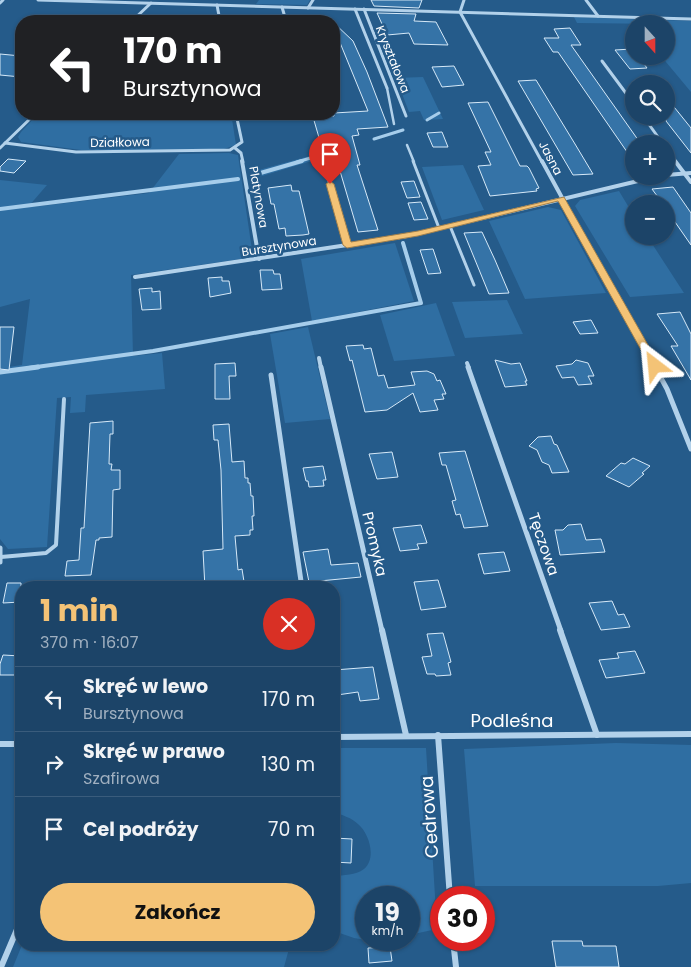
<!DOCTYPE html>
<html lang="pl">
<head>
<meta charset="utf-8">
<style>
	body { margin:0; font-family:Poppins,sans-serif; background:#294e71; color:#f1f3f6; height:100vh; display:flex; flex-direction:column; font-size:19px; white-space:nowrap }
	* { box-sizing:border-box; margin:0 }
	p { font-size:16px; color:#a0b0c0 }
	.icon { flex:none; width:28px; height:28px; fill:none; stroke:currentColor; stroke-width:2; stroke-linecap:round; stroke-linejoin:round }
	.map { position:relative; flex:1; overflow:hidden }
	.panel { position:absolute; left:15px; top:581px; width:325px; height:370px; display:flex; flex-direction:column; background:#1c4468; border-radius:20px; box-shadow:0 1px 4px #0004,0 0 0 1px #3a5c7c }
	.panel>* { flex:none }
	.banner { position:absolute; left:15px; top:15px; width:325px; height:105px; border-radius:20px; box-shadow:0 1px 4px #0004,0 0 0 1px #3a5c7c; background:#202124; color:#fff; overflow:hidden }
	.needle { width:32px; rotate:159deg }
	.controls { position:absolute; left:625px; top:15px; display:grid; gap:10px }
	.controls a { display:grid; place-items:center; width:50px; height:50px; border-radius:50%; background:#1c4468; box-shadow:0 1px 4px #0004,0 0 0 1px #3a5c7c; font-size:25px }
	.speed { position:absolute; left:355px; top:886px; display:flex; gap:10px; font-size:25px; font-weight:700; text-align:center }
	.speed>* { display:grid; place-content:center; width:65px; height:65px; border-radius:50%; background:#1c4468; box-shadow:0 1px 4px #0004,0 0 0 1px #3a5c7c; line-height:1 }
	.speed small { font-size:12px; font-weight:400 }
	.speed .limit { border:8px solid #d22; background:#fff; color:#111 }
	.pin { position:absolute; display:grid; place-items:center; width:42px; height:42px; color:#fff; margin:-51px -21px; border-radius:50% 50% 50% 0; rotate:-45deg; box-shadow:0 0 5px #0007 }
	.pin .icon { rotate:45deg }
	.me { position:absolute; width:55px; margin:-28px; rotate:331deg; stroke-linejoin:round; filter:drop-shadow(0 0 4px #0008) }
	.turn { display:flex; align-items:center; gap:18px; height:105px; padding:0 25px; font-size:22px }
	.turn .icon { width:65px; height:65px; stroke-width:2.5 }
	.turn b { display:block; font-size:35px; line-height:42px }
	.round { display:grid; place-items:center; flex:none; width:52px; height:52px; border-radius:26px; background:#294e71 }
	.overview { display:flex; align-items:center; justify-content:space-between; height:85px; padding:0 25px }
	h1 { font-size:30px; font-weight:700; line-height:38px; color:#f4c376 }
	.primary-button { display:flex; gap:10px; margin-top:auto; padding:10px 25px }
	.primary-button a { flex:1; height:58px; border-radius:30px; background:#f4c376; color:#111; font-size:20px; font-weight:700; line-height:58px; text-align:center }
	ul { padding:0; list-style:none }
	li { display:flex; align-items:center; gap:15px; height:65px; padding:0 25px; border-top:1px solid #3a5c7c }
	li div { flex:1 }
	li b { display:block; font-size:19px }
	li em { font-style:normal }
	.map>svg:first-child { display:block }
	.green { fill:#2f6ea2 }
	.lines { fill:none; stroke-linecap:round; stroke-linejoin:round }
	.stream-far2 { stroke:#a6cdeb; stroke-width:3 }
	.stream-far1 { stroke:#a6cdeb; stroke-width:4 }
	.stream { stroke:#a6cdeb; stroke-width:5 }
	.building { fill:#3573a7; stroke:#d6e9f8 }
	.service-far2 { stroke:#b2d1ea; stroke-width:2.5 }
	.service-far1 { stroke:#b2d1ea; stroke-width:3 }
	.service { stroke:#b2d1ea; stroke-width:4 }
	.minor-far3 { stroke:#b2d1ea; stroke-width:3 }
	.minor-far2 { stroke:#b2d1ea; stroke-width:4 }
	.minor-far1 { stroke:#b2d1ea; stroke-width:5 }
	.minor { stroke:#b2d1ea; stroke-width:6 }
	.route { fill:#f4c376; stroke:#9f7f4d }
	.labels { text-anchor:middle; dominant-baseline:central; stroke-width:5; stroke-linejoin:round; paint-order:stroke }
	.far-street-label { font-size:12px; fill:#fff; stroke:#255b8a }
	.street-label { font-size:15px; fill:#fff; stroke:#255b8a }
	.near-street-label { font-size:18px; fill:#fff; stroke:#255b8a }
</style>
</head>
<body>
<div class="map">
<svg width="691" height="967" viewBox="0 0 691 967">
	<rect width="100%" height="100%" fill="#255b8a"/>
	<!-- green -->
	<g class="green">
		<polygon points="259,0 310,0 307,5 256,4"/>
		<polygon points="574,17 691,21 691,92 661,56 666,56 666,24 577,23"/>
		<polygon points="423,77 443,119 424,120 420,111 409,112 396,78"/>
		<polygon points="38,114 167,114 232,119 236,145 221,150 81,150 21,142 18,137 21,132"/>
		<polygon points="229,153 238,155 252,250 248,255 241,259 131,275 133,356 162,353 165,389 86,395 85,412 70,413 71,397 57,398 47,547 8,549 0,539 0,368 22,365 30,299 0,307 0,180 47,185 28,207 41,206 149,193 179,154"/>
		<polygon points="317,154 318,159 252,179 251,172"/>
		<polygon points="463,165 484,210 442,220 422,167"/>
		<polygon points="619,191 634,216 634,236 647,236 684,293 630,297 575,206 580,200"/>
		<polygon points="548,207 561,210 606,293 525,299 489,221"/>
		<polygon points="395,243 414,301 312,321 301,259"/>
		<polygon points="507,300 523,334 465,338 452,302"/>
		<polygon points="436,303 455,356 394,361 380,315"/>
		<polygon points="308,327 330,419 285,423 270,334"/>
		<polygon points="616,743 691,745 691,883 658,886 475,886 464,749"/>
		<path d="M334 748H426L437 929 409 935V898H366V940L354 938 334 931V877C344 874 355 876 364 869 377 858 369 833 358 824 352 818 342 815 334 812Z"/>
		<polygon points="22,945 290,945 284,967 13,967"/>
	</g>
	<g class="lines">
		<!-- stream-far2 -->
		<g class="stream-far2">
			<polyline points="659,24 664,22"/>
			<polyline points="629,37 634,35"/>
			<polyline points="427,120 439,113"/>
			<polyline points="374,139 403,130"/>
			<polyline points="297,162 314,157"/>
		</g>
		<!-- stream-far1 -->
		<g class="stream-far1">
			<polyline points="257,174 302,161"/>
			<polyline points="0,209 238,179"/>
			<polyline points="29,368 153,351 421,303 403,243"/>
		</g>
		<!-- stream -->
		<polyline class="stream" points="0,372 38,367"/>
	</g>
	<!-- building -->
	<g class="building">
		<polygon points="371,0 422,0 419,8 374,6"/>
		<polygon points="377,13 416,14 414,21 436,22 448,45 414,44 409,33 387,35"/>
		<polygon points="334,23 353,41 367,72 388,127 357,129 359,135 352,136 360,165 357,165 378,230 358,232 340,171 343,168 332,141 320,141 313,117 334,116 334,113 368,111 334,28"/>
		<polygon points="570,28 581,45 571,45 641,144 634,144 634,162 558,52 553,52 544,38 559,38 554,29"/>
		<polygon points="632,49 634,56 638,56 647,68 630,69 615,50"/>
		<polygon points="0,54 21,56 21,77 0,75"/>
		<polygon points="454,66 464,85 442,87 432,67"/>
		<polygon points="536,80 575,144 593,174 573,175 518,81"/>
		<polygon points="666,97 691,128 691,153 666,121"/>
		<polygon points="488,102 520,166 527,166 529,168 539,188 536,189 537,191 490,196 478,166 491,165 485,152 491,152 468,103"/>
		<polygon points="442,132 448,147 433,147 427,133"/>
		<polygon points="8,159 26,161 14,173 0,171 0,167"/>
		<polygon points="414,181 420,197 407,198 401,182"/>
		<polygon points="291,185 292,191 299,191 309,234 303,235 286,236 285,228 279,229 274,204 271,204 268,188"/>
		<polygon points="673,187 691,213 691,245 666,209 666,204 663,204 652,189"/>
		<polygon points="421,202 428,219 414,220 408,203"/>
		<polygon points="482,232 495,260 509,293 489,294 464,233"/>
		<polygon points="433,249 441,273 428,274 420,250"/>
		<polygon points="260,270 273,270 274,274 280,274 282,289 262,290"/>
		<polygon points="222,277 222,281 229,281 231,293 210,297 208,278"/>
		<polygon points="152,288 152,292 160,291 161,309 142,310 139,289"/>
		<polygon points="680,312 691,334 691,380 671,346 678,346 657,314"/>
		<polygon points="591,320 598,333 580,334 573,322"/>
		<polygon points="0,327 14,327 9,370 0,369"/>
		<polygon points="363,345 364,349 371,348 378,376 384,375 388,388 415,385 411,372 427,371 434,374 437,381 440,380 446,394 442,394 444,399 434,400 438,410 420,412 413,393 387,410 365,412 352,360 350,361 346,346"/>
		<polygon points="495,360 511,364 520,363 527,381 525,381 527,385 505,387"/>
		<polygon points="576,360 588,363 594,376 588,376 592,384 578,385 574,377 562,378 556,366 572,364"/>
		<polygon points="235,363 236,376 229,376 230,399 215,399 215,364"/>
		<polygon points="113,421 113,434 110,434 109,464 112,464 111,470 120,470 120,489 113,490 112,537 99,538 99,540 96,540 91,575 65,576 67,561 79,560 81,528 84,528 90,423"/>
		<polygon points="229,424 232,462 244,461 245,478 248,478 248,483 250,483 251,496 253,496 254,516 252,516 253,530 250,530 250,535 235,536 238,570 242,569 245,588 205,588 203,551 223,549 221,470 218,440 214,440 213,425"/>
		<polygon points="551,436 554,444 557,445 569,472 552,473 549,465 542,462 537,450 529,446 538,437"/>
		<polygon points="465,451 480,500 488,526 464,528 460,514 456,515 452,501 456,500 446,465 442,465 439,453"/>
		<polygon points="392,452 398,477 377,479 369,454"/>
		<polygon points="633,458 650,466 642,473 644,474 629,487 606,476 621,463 625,464"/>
		<polygon points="323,466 326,480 323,480 324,486 309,487 308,481 306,481 303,468"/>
		<polygon points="581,524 586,540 601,539 605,552 560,555 555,530 563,530 568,525"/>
		<polygon points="421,525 427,543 417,544 419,549 400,551 393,528"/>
		<polygon points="328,549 331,565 358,563 361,577 309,582 303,552"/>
		<polygon points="504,552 510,571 484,574 478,554"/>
		<polygon points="438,580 446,607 421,610 414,582"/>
		<polygon points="7,583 21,583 21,602 3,603"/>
		<polygon points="612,601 618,615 624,614 630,627 601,630 589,603"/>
		<polygon points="443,633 451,662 448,663 451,675 436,676 435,674 427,674 422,657 432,656 427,634"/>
		<polygon points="635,651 645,673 606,678 599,660 619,658 617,653"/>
		<polygon points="3,655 21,656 21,675 0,675 0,664"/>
		<polygon points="373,667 379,699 360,701 358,692 337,695 335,686 334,687 334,670"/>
		<polygon points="334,838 352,839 351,863 334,862"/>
		<polygon points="552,941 582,941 583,946 616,946 619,967 556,967"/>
		<polygon points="390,947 392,961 369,963 368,948"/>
	</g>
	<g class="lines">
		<!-- service-far2 -->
		<g class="service-far2">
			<polyline points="387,88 394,124"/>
			<polyline points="407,145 414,162"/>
		</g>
		<!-- service-far1 -->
		<g class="service-far1">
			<polyline points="413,161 439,228"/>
			<polyline points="450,226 474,285"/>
		</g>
		<!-- service -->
		<polyline class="service" points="1,557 46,553 56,545 64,399"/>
		<!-- minor-far3 -->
		<g class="minor-far3">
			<polyline points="38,0 691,19"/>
			<polyline points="464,0 460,12 542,162"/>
			<polyline points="586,0 598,16"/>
			<polyline points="0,3 3,0"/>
			<polyline points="217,5 220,21"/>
			<polyline points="282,7 286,21"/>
			<polyline points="308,8 313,0"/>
			<polyline points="355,9 387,88"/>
			<polyline points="364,9 406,116"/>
			<polyline points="132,21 151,3"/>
			<polyline points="602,61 634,104"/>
			<polyline points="643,116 663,144"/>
			<polyline points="5,143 76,152 230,150 242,142 236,114"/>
			<polyline points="0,148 35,114"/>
			<polyline points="235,148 241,153 243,162"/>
			<polyline points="666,148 676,162"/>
			<polyline points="321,149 325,162"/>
		</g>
		<!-- minor-far2 -->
		<g class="minor-far2">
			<polyline points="242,161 259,259"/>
			<polyline points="324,161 347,245"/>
			<polyline points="542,161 655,368"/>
			<polyline points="675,161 691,182"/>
			<polyline points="666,175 691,173"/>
			<polyline points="135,277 407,236 659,176"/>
			<polyline points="319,358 321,368"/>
			<polyline points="467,363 469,368"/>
		</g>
		<!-- minor-far1 -->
		<g class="minor-far1">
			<polyline points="321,367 382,631"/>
			<polyline points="468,367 561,631"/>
			<polyline points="655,367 667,389 691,449"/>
			<polyline points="271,375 302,588"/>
			<polyline points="0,548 0,562"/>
		</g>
		<!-- minor -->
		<g class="minor">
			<polyline points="382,630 406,735"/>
			<polyline points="560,630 597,735"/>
			<polyline points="438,735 450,898"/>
			<polyline points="334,737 691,734"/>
			<polyline points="0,744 21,744"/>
			<polyline points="453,940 456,967"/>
			<polyline points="1,967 21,920"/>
		</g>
	</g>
	<!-- route -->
	<polygon class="route" points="330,181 334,184 351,242 418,231 564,197 660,366 655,369 650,366 558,201 418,236 347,248 343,245 326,184"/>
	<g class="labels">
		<!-- far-street labels -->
		<g class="far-street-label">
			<text transform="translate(393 59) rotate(68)">Kryształowa</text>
			<text transform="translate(120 142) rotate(-1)">Działkowa</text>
			<text transform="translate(551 158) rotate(62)">Jasna</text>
			<text transform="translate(259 197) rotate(80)">Platynowa</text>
			<text transform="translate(279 246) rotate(-9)">Bursztynowa</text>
		</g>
		<!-- street labels -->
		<g class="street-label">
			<text transform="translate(375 544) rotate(77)">Promyka</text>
			<text transform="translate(544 544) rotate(71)">Tęczowa</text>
		</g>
		<!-- near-street labels -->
		<g class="near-street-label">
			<text x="512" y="720">Podleśna</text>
			<text transform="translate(429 817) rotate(-94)">Cedrowa</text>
		</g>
	</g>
</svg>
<div class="controls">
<a><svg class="needle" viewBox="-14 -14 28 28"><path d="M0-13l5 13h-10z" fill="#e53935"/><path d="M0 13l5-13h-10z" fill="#a0b0c0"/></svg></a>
<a><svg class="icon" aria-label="search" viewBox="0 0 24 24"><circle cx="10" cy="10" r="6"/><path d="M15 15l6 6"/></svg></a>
<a>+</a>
<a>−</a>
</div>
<div class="speed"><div>19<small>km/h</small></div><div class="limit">30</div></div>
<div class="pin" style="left:330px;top:184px;background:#d93025"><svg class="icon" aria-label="arrive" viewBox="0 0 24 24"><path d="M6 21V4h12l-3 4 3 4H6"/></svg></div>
<svg class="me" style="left:655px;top:366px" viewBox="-20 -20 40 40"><path d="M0-17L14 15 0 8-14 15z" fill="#f4c376" stroke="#fff" stroke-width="4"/></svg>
<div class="banner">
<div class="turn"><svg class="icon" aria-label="left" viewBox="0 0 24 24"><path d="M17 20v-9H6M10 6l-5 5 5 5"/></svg><div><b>170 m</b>Bursztynowa</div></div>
</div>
<section class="panel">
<div class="overview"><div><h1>1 min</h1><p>370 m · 16:07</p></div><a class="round" style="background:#d93025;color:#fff"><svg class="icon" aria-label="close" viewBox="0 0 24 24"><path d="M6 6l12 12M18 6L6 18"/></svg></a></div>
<ul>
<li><svg class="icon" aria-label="left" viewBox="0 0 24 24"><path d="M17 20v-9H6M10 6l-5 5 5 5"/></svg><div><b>Skręć w lewo</b><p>Bursztynowa</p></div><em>170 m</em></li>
<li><svg class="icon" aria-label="right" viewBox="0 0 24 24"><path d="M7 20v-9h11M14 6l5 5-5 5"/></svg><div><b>Skręć w prawo</b><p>Szafirowa</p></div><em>130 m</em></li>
<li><svg class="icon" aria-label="arrive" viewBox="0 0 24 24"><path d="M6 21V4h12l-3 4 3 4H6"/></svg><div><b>Cel podróży</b></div><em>70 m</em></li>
</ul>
<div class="primary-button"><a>Zakończ</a></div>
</section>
</div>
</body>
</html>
